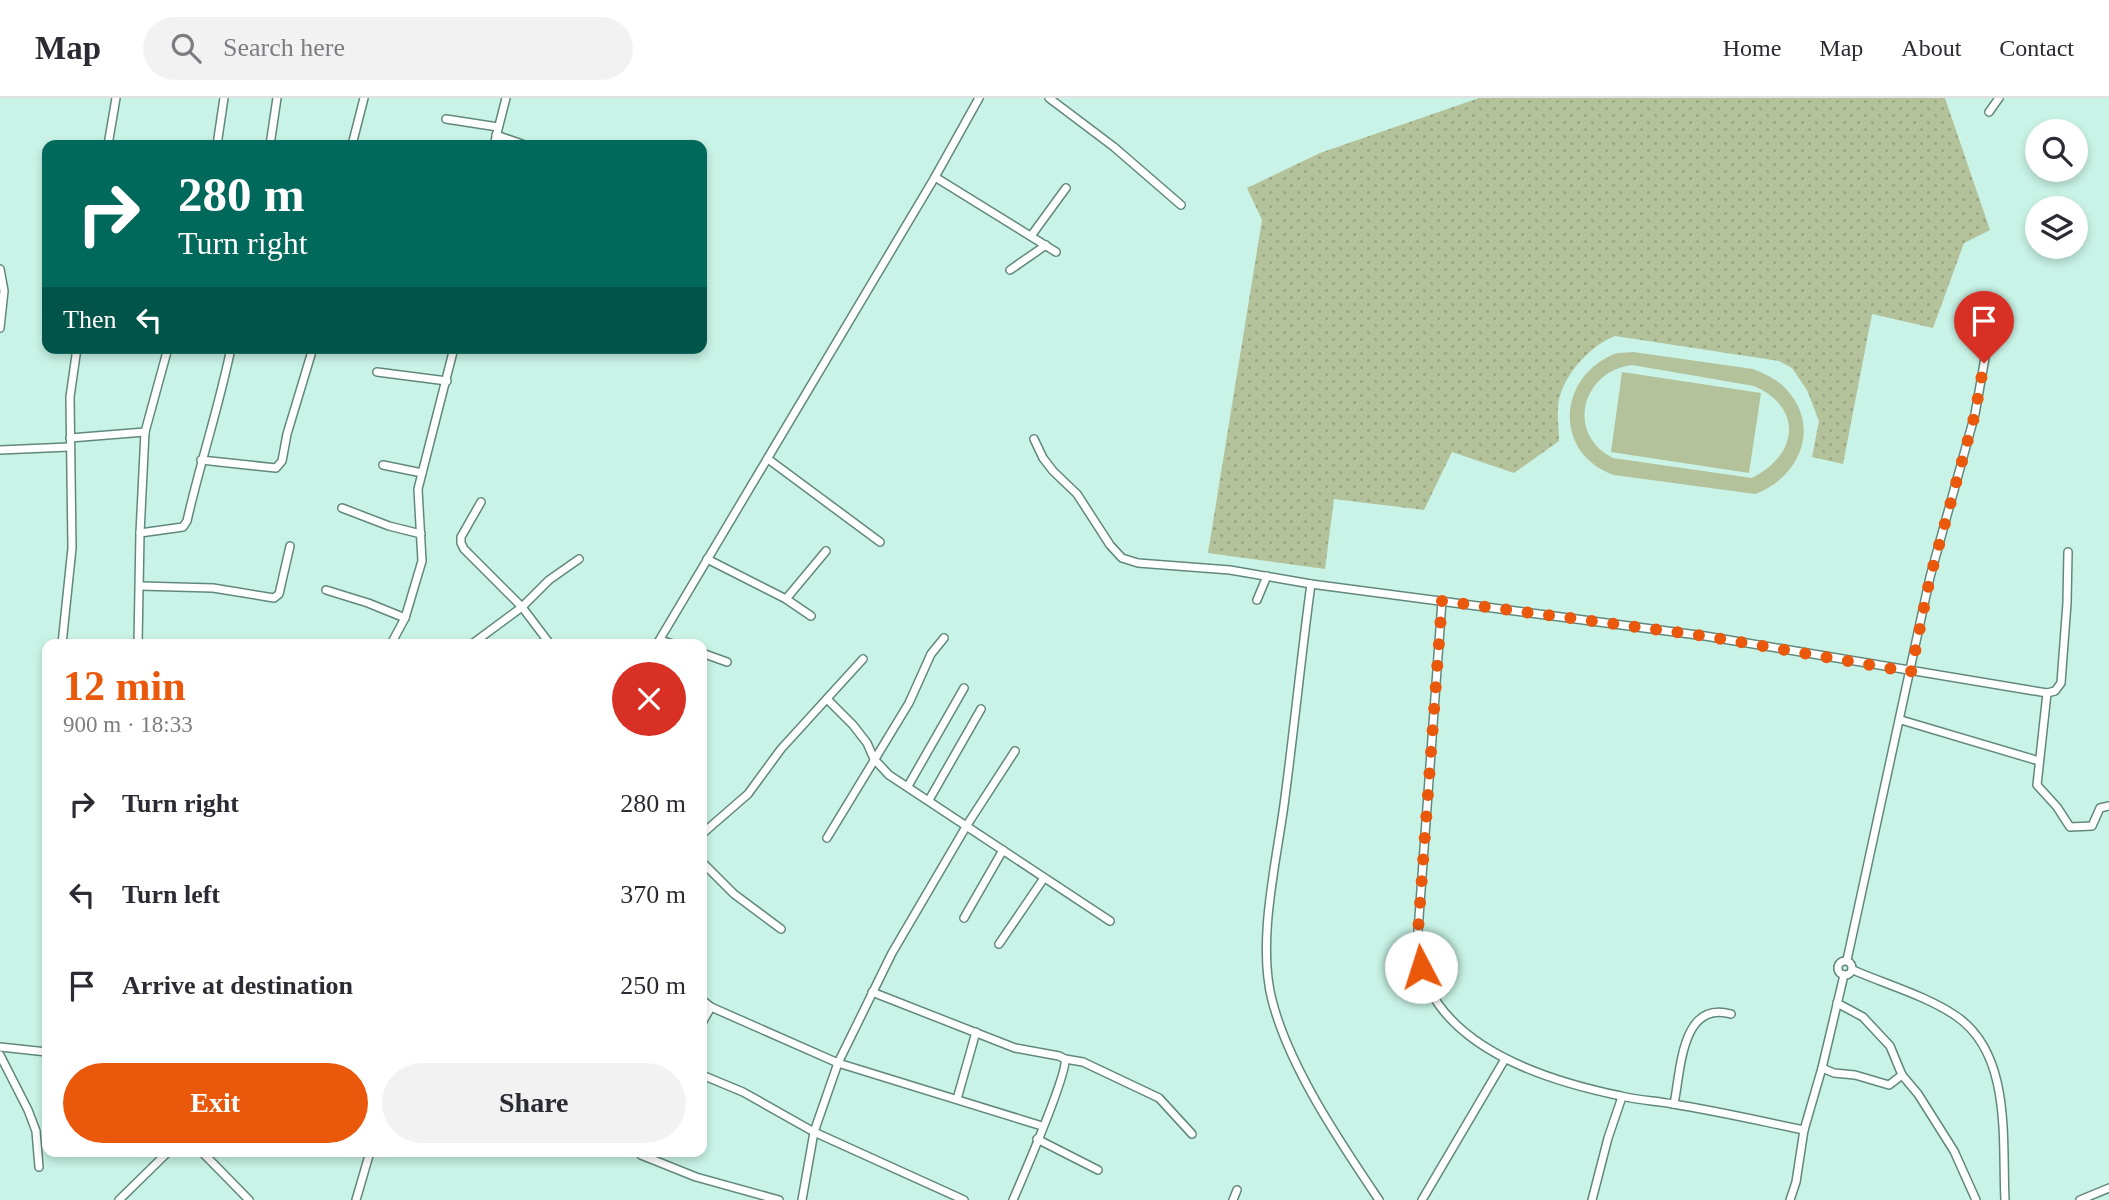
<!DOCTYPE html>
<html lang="en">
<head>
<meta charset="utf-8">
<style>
	body { margin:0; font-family:"Times New Roman",serif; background:#f2f2f3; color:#2b2b33; height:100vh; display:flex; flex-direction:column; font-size:26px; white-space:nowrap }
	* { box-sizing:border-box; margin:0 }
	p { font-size:23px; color:#7c7c81 }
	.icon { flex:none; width:38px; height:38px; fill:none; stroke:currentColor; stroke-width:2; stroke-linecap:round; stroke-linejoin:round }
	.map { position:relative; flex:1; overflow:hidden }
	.sheet { position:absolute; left:42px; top:541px; width:665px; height:518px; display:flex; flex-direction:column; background:#fff; border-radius:14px; box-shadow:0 4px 10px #0003 }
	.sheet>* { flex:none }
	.top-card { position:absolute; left:42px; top:42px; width:665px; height:214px; border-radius:14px; box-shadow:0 4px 10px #0003; background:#00695c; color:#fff; overflow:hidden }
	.fabs { position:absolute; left:2025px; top:21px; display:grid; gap:14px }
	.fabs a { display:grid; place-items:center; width:63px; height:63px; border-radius:50%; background:#fff; box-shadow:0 4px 10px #0003; font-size:35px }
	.pin { position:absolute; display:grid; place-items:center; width:60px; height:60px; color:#fff; margin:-72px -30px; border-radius:50% 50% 50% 0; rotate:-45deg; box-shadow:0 0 7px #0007 }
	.pin .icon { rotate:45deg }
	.me { position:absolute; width:77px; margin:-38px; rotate:355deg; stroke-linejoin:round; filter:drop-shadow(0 0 5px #0008) }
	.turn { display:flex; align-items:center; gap:24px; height:147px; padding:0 21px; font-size:32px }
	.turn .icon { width:91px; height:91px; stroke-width:2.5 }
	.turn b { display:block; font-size:49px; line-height:60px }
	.then { display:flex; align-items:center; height:66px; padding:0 21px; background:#0003; gap:14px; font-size:26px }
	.round { display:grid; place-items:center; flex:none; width:74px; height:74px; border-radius:37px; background:#f2f2f3 }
	.summary { display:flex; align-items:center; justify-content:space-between; height:119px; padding:0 21px }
	h1 { font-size:42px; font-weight:800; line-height:52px; color:#ea580c }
	.button { display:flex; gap:14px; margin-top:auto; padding:14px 21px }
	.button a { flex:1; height:80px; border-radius:42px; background:#ea580c; color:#fff; font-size:28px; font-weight:800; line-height:80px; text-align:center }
	.button a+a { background:#f2f2f3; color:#2b2b33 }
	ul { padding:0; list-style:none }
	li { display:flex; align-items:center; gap:21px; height:91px; padding:0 21px }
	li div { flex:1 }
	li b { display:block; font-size:26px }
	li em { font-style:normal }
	header { display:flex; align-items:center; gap:42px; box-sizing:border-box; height:98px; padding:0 35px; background:#fff; border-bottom:2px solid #e1e1e2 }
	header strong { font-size:33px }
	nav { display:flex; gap:38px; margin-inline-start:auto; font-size:24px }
	.search { width:490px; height:63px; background:#f2f2f3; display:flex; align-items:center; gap:18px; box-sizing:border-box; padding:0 24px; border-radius:38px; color:#7c7c81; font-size:26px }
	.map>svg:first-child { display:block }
	.grass { fill:url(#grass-dots) }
	.garden { fill:#b3c29a; fill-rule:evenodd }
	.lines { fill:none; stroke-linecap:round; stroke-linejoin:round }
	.street-casing { stroke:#61887c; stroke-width:10 }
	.street { stroke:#fff; stroke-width:7 }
	.route { stroke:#ea580c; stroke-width:12; stroke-dasharray:0 21.6 }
</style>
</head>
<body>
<header>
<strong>Map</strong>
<div class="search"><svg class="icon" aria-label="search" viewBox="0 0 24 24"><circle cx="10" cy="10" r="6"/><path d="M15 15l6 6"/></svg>Search here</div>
<nav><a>Home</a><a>Map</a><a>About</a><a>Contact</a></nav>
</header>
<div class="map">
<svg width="2109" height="1102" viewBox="0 0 2109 1102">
	<defs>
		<pattern id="grass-dots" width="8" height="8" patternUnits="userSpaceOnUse" patternTransform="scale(1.75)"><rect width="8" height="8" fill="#b3c29a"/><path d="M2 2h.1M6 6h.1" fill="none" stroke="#99a785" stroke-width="1.8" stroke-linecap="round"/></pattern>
	</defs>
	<rect width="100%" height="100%" fill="#c9f3e6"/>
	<!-- grass -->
	<path class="grass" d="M1479 0H1945L1990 132 1964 145 1933 230 1872 216 1843 366 1812 359 1819 323 1807 292 1792 270 1779 263 1615 238C1589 248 1560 280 1558 309 1557 320 1559 332 1559 343L1514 375 1452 354 1424 412 1334 401 1325 471 1208 455 1262 122 1247 90 1320 55Z"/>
	<!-- garden -->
	<g class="garden">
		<path d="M1633 254 1753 271C1765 276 1777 281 1786 291 1822 329 1799 380 1755 396L1614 377C1555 357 1556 282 1612 257 1618 254 1626 255 1633 254ZM1632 267 1754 288C1804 310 1798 357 1752 380L1613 360C1565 336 1582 273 1632 267Z"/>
		<polygon points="1622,274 1761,295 1749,375 1611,354"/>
	</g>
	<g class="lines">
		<!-- street casing -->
		<g class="street-casing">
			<g id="street">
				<polyline points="1049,0 1114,49 1181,107"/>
				<polyline points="1989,14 1999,0"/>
				<polyline points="446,21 498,29"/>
				<polyline points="496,37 525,47"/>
				<polyline points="108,47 116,0"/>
				<polyline points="217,47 224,0"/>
				<polyline points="270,47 277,0"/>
				<polyline points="352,47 364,0"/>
				<polyline points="494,47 506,0"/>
				<polyline points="935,79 1056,154"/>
				<polyline points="1031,138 1066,90"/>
				<polyline points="0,171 4,193 0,230"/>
				<polyline points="1010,172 1046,147"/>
				<polyline points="377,274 447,283"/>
				<polyline points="70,340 145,334"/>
				<polyline points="1034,341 1043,360 1053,373 1077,396 1110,447 1122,460 1138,465 1230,472 1311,486 1705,538 2047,595 2055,593 2061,585 2067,505 2068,454"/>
				<polyline points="0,352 69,349"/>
				<polyline points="768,361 880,444"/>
				<polyline points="201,362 276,370 282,363 287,336 313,250"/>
				<polyline points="383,367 422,375"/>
				<polyline points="481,404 461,439 461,445 464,451 522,509 550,546"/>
				<polyline points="342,410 389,428 421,436"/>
				<path d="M140 435 183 429 187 423C200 365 219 309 231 250"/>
				<polyline points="707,461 786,501 811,518"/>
				<path d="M1311 486C1301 559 1294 633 1284 707 1276 766 1257 844 1272 902 1289 969 1340 1044 1379 1102"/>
				<polyline points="140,488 213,490 274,500 279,496 290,448"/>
				<polyline points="326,492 368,505 405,520"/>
				<polyline points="786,501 826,453"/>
				<polyline points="1257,502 1267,478"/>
				<path d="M1442 503 1417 847C1421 868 1426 889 1439 907 1478 961 1558 985 1621 998 1638 1002 1656 1003 1673 1006 1717 1013 1760 1023 1804 1032"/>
				<polyline points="660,542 673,546"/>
				<polyline points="62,546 72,450 70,299 77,250"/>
				<polyline points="138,546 140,435 145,334 168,250"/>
				<polyline points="391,546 405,520 422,463 418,391 454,250"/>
				<polyline points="472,546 522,509 549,482 579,461"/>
				<polyline points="657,546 935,79 979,0"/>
				<polyline points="702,555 727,564"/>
				<polyline points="2047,595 2037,687 2057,709 2070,729 2092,728 2100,710 2109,708"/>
				<polyline points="827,601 853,627 867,645 874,661 889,677 1110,823"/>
				<polyline points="1901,622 2039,663"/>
				<polyline points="908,688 964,590"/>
				<polyline points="929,702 981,611"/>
				<polyline points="702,736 748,696 781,651 863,561"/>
				<polyline points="827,740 909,605 931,556 944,540"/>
				<polyline points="702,764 734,796 781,831"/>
				<polyline points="964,820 1003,752"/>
				<polyline points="999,846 1044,780"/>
				<polyline points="1847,862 1930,479 1975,316 1993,215"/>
				<circle cx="1845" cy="870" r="7"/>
				<path d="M1853 872C1885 886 1927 898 1956 918 2012 956 2002 1042 2005 1102"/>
				<path d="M872 894 1015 950 1059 958 1065 961C1068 975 1022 1081 1013 1102"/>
				<polyline points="702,902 711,909 838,965 1042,1028"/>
				<polyline points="1837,905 1863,919 1890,948 1902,977 1918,996 1954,1053 1976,1102"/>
				<polyline points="702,925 711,909"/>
				<polyline points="0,949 47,954"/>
				<polyline points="0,957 28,1012 36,1033 39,1069"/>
				<polyline points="1065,961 1083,964 1159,1000 1192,1036"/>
				<polyline points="1822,970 1834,975 1855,977 1889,987 1902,977"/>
				<polyline points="702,977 743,994 814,1034 964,1102"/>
				<polyline points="957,1001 976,934"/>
				<path d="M1674 1006C1681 972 1681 902 1731 916"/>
				<polyline points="1037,1041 1098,1072"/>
				<polyline points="202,1054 249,1102"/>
				<polyline points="641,1057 696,1079 779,1102"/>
				<polyline points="119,1102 168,1054"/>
				<polyline points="356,1102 370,1054"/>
				<polyline points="802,1102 814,1034 838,965 892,855 967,727 1015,653"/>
				<polyline points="1233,1102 1237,1092"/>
				<polyline points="1422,1102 1505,961"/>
				<polyline points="1592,1102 1608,1040 1622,999"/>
				<polyline points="1790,1102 1796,1084 1804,1032 1822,970 1844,877"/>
				<polyline points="2080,1102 2109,1090"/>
			</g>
		</g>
		<!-- street -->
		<use href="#street" class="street"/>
	</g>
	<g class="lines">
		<!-- route -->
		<polyline class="route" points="1421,869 1417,847 1442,503 1705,538 1911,574 1930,480 1975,316 1984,265"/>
	</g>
</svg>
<div class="fabs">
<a><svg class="icon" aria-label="search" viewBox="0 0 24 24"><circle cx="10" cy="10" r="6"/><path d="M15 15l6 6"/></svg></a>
<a><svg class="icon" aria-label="layers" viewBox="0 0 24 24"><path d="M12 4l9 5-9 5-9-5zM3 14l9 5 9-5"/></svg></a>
</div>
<div class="pin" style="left:1984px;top:265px;background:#d93025"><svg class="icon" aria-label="arrive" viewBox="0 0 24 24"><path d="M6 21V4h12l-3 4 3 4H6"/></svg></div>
<svg class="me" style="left:1421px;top:869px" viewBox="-20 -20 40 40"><circle r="19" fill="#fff"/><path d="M0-13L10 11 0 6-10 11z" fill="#ea580c"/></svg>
<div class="top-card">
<div class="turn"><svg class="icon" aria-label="right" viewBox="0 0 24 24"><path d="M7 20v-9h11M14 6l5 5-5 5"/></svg><div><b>280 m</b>Turn right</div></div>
<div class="then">Then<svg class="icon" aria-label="left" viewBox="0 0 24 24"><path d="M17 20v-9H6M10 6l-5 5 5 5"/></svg></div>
</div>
<section class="sheet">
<div class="summary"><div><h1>12 min</h1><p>900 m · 18:33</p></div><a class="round" style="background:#d93025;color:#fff"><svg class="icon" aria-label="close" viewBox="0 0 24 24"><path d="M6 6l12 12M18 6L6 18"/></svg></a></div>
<ul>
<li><svg class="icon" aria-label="right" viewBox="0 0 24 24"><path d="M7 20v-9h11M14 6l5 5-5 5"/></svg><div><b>Turn right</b></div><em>280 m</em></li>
<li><svg class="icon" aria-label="left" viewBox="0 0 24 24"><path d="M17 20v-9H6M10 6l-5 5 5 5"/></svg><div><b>Turn left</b></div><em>370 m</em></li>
<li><svg class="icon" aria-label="arrive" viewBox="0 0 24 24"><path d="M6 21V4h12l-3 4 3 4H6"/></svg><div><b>Arrive at destination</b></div><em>250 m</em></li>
</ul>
<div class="button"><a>Exit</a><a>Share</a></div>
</section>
</div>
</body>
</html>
